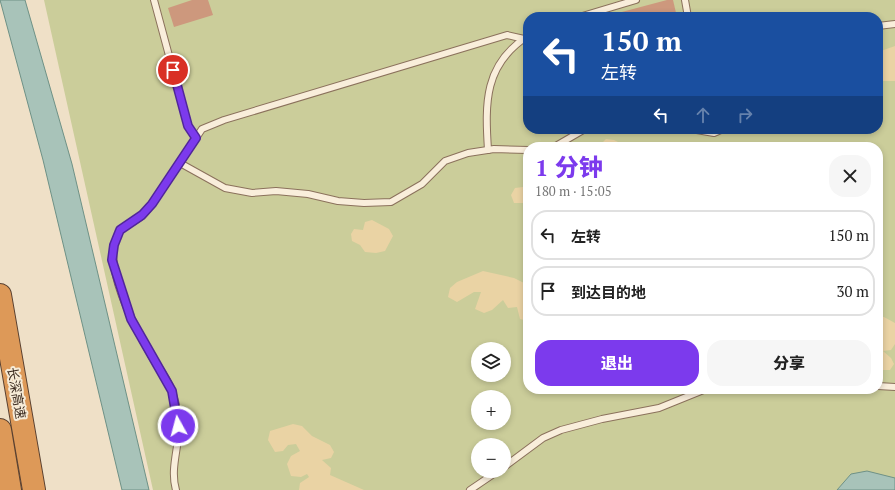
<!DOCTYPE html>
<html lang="zh">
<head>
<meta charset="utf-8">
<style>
	body { margin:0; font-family:"PT Serif","Noto Sans SC",serif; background:#f6f6f6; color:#222; height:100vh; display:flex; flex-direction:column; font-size:15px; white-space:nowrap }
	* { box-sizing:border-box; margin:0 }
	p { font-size:13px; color:#767676 }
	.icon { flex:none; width:22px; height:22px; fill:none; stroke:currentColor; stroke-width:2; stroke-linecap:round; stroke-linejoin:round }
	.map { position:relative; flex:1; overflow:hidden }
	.sheet { position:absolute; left:523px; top:142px; width:360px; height:252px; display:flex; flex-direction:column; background:#fff; border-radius:16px; box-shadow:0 2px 6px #0003 }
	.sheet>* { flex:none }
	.hud { position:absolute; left:523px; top:12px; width:360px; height:122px; border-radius:16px; box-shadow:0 2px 6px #0003; background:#1a4fa0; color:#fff; overflow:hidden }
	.fabs { position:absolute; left:471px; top:342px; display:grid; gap:8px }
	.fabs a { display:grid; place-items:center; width:40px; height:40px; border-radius:50%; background:#fff; box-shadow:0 2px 6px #0003; font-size:20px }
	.pin { position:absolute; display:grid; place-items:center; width:34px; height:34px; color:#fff; margin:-17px; border:2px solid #fff; border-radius:50%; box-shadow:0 1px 4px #0007 }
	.me { position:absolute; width:44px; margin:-22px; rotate:353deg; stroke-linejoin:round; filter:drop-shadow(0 0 3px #0008) }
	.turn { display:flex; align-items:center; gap:14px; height:84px; padding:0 12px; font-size:18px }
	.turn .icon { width:52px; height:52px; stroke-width:2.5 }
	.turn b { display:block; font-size:28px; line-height:34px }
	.lanes { display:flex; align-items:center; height:38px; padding:0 12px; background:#0003; justify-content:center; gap:20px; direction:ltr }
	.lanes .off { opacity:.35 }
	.round { display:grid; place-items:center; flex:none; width:42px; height:42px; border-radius:16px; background:#f6f6f6 }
	.overview { display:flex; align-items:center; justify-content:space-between; height:68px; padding:0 12px }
	h1 { font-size:24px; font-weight:800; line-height:30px; color:#7c3aed }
	.cta { display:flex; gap:8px; margin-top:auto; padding:8px 12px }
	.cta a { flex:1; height:46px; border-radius:16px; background:#7c3aed; color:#fff; font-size:16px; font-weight:800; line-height:46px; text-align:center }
	.cta a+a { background:#f6f6f6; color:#222 }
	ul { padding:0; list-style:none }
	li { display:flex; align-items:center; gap:12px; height:50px; margin:0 8px 6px; padding:0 4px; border:2px solid #e0e0e0; border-radius:16px }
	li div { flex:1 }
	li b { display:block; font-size:15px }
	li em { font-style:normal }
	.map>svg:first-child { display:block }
	.green { fill:#cbcd9a; fill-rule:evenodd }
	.sand { fill:#ead3a4 }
	.water { fill:#a8c3b9; stroke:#6e9186 }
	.building { fill:#cd987d }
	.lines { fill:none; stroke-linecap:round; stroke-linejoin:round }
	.service-casing { stroke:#8b715c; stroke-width:8 }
	.motorway-casing { stroke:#594030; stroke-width:24 }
	.service { stroke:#f9eedb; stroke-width:6 }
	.motorway { stroke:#dd9958; stroke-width:22 }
	.route-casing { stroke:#51269a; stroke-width:10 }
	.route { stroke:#7c3aed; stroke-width:7 }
	.labels { text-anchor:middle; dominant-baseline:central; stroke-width:4; stroke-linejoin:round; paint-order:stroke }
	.street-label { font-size:13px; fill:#3b2b20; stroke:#f6ebd7 }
</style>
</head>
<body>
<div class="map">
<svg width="895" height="490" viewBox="0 0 895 490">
	<rect width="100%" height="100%" fill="#efe0c7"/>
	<!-- green -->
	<path class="green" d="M44 0H895V490H153ZM528 17H878V129H528ZM528 147H878V389H528ZM478 349H504V375H478ZM478 397H504V423H478ZM478 445H504V471H478Z"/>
	<!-- sand -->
	<g class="sand">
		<polygon points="895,46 895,81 880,81 878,79 878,52"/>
		<polygon points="606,139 614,140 622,144 623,147 598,147"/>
		<polygon points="525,173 528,173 528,203 514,203 511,195 515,188 523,187"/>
		<polygon points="372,220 389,229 393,236 385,251 376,253 365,252 360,245 352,241 351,234 354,229 363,230 365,222"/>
		<polygon points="483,271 514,278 528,285 528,321 520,319 517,307 508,308 503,300 492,310 484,313 475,309 481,292 474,292 457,302 448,297 450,288 457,282"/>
		<polygon points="878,317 884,317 895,323 895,344 891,350 883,351 891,358 894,364 890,370 878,370"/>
		<polygon points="293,424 302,426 312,436 330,445 334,452 331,458 322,460 331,468 330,475 364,490 299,490 300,483 309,477 307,474 301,477 291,476 287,464 291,456 300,451 296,444 288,445 283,451 275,452 268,440 270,431"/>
	</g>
	<!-- water -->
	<g class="water">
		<polygon points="0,0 25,0 72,164 149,490 122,490 43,160"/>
		<polygon points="867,471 895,478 895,490 837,490 851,474"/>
	</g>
	<!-- building -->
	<g class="building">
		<polygon points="192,0 208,0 213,15 174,27 168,8"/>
		<polygon points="667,0 673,0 677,17 619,17 618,13"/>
	</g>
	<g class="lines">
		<!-- service casing -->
		<g class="service-casing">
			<g id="service">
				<polyline points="154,0 188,126 196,138"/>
				<polyline points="685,0 688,17"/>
				<polyline points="579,17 636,0"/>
				<polyline points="878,26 895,24"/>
				<polyline points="691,129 714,133 723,129"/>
				<polyline points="554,147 585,129"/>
				<path d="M488 150C485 103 484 64 528 36"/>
				<polyline points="180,163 225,188 252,193 276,191 308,194 338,201 364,203 391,202 422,184 445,161 468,153 494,149 528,150"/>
				<polyline points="878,386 895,387"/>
				<polyline points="504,467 543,438 561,430 602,419 659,408 706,389"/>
				<path d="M176 490C171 473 176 456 178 439 180 424 177 405 172 391 168 379 159 368 152 357 136 329 98 262 120 231 125 225 136 221 142 216 146 212 149 208 152 204L202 129 224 120 507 35 524 39"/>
				<polyline points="470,490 498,471"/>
			</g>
		</g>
		<!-- motorway casing -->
		<g class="motorway-casing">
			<g id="motorway">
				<polyline points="0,295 34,490"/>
				<polyline points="0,430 10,490"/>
			</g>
		</g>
		<!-- service -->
		<use href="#service" class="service"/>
		<!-- motorway -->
		<use href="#motorway" class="motorway"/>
	</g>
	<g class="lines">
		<!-- route casing -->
		<g class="route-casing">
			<polyline id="route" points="173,70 188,126 196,138 152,204 142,215 120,230 114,245 112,260 131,319 172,391 178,426"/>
		</g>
		<!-- route -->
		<use href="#route" class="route"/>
	</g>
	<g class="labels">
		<!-- street labels -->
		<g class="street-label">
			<text transform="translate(17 393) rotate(80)">长深高速</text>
		</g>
	</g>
</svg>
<div class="fabs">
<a><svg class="icon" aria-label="layers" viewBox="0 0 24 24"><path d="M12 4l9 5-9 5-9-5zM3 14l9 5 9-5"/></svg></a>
<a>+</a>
<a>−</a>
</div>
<div class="pin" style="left:173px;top:70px;background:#d93025"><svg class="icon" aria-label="arrive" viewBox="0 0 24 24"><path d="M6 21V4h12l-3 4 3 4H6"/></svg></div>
<svg class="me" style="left:178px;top:426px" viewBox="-20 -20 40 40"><circle r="17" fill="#7c3aed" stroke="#fff" stroke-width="3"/><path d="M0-11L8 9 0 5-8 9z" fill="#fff"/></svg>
<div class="hud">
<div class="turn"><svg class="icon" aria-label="left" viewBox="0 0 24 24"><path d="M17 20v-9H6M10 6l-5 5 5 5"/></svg><div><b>150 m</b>左转</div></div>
<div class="lanes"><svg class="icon" aria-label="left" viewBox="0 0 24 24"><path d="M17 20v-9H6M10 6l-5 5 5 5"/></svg><svg class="icon off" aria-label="ahead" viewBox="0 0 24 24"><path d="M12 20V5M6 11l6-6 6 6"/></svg><svg class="icon off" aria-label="right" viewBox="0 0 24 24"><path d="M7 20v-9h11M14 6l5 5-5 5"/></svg></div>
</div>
<section class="sheet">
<div class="overview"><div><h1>1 分钟</h1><p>180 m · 15:05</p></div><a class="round"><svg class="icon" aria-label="close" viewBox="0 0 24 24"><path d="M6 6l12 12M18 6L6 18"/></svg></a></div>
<ul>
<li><svg class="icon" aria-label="left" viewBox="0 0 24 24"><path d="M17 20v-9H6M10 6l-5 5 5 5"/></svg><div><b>左转</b></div><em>150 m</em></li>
<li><svg class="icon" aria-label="arrive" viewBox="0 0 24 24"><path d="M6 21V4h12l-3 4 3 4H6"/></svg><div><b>到达目的地</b></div><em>30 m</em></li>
</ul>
<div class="cta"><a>退出</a><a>分享</a></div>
</section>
</div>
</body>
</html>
